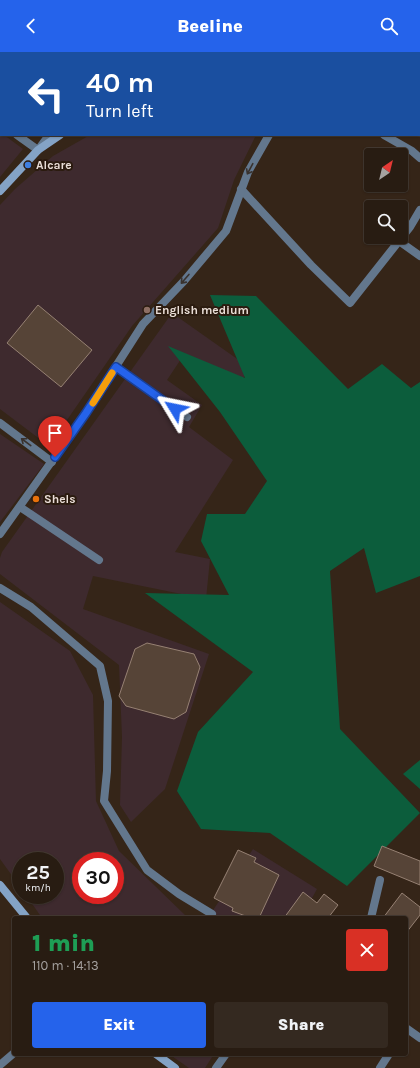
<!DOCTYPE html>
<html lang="en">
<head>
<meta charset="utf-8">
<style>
	body { margin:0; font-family:Karla,sans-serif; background:#342920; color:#f1f3f6; height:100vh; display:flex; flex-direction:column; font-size:15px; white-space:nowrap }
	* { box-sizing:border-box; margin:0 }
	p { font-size:13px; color:#a5a19f }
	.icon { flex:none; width:22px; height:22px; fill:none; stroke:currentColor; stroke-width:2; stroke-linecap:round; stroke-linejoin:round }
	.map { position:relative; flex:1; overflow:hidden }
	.panel { position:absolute; left:12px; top:864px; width:396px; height:140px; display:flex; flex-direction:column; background:#281c12; border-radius:4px; box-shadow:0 1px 3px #0004,0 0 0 1px #443a32 }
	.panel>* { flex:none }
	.guide { position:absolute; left:0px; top:0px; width:420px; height:84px; box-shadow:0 1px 3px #0004,0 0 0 1px #443a32; background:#1a4fa0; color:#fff; overflow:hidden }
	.needle { width:26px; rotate:35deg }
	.fabs { position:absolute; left:364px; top:96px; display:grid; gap:8px }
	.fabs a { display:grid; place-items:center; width:44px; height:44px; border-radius:4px; background:#281c12; box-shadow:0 1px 3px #0004,0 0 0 1px #443a32; font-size:20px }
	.speed { position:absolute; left:12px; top:800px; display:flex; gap:8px; font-size:20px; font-weight:700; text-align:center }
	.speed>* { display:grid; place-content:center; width:52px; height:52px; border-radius:50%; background:#281c12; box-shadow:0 1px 3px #0004,0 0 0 1px #443a32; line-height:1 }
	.speed small { font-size:10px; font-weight:400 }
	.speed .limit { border:6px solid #d22; background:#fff; color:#111 }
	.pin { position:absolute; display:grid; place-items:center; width:34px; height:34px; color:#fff; margin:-41px -17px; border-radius:50% 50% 50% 0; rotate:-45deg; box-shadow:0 0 4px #0007 }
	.pin .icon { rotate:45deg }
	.me { position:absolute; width:44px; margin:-22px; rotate:305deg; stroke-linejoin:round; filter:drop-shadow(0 0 3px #0008) }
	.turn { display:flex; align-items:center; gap:14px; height:84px; padding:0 20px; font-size:18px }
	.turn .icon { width:52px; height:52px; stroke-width:2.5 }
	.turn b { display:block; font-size:28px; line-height:34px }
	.round { display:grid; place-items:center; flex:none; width:42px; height:42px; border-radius:4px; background:#342920 }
	.head { display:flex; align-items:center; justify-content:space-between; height:68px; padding:0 20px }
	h1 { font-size:24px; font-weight:800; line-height:30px; color:#1e9e55 }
	.primary-button { display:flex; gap:8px; margin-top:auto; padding:8px 20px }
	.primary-button a { flex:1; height:46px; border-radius:4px; background:#2563eb; color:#fff; font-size:16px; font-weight:800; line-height:46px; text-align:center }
	.primary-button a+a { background:#342920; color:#f1f3f6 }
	header { display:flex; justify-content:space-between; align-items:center; height:52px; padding:0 20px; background:#2563eb; color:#fff; font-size:18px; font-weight:800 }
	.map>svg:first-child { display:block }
	.commercial { fill:#3e2a2e; fill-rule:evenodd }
	.forest { fill:#0c5d3c }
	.building { fill:#564437; stroke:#968173 }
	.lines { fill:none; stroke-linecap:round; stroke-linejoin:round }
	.minor { stroke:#63778d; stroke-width:8 }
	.secondary { stroke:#84a3c6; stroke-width:8 }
	.oneway { stroke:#39322e }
	.route-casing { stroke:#184099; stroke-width:10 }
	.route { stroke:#2563eb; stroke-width:7 }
	.slow { stroke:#f59e0b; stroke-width:7 }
	.shop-dot { fill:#3f7fe0; stroke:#2b1b0f; stroke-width:1.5 }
	.education-dot { fill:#8d6e63; stroke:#2b1b0f; stroke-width:1.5 }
	.food-dot { fill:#e8710a; stroke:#2b1b0f; stroke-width:1.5 }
	.labels { text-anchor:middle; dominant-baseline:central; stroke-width:4; stroke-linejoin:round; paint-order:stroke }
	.poi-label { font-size:12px; font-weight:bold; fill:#e9ddd6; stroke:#2b1b0f; text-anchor:start }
</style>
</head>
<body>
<header><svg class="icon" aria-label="back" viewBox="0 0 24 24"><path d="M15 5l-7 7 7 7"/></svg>Beeline<svg class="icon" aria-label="search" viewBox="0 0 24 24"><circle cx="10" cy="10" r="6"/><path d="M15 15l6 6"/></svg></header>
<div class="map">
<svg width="420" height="1016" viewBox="0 0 420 1016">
	<rect width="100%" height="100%" fill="#352518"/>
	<!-- commercial -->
	<g class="commercial">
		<polygon points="0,81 1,83 4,83 23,97 0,125"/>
		<polygon points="90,83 256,83 234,128 218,176 132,274 49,394 0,357 0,153 15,137 53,104"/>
		<polygon points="172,261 250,316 234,339 183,304 167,328 202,353 189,375 233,408 175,500 210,507 206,547 93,524 83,557 209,602 165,737 131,770 120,753 122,685 119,613 0,522 0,506 2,500"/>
		<polygon points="0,382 44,412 0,470"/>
		<path d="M0 550 70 599 93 643 96 749 119 799 188 866H42L26 843H55V809H21V836L0 807ZM81 809H115V843H81Z"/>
		<polygon points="253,797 317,837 301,866 208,866"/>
		<polygon points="169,1002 214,1002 205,1016 189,1016"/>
	</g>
	<!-- forest -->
	<g class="forest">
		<polygon points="210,243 256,244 348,337 382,312 411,336 420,330 420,524 376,541 364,496 330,519 340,677 420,761 347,834 270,781 201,777 177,739 198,680 253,620 145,541 229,543 201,489 207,462 245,462 267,429 220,360 168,294 245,326"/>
		<polygon points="420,708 420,737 403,722"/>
	</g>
	<!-- building -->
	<g class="building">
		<polygon points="38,253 92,298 61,335 7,291"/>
		<polygon points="147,591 194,602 200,615 186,660 174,667 126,654 119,644 135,597"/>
		<polygon points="382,794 420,809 420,833 374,814"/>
		<polygon points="238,798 256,806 254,810 279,823 259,866 251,866 232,859 233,856 214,846"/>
		<polygon points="303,840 317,851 324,842 338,853 328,866 284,866"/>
		<polygon points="402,841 420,855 420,863 406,881 406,866 383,866"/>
	</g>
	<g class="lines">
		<!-- minor -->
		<g class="minor">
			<polyline points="414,0 415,1"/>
			<polyline points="97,1 97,0"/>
			<polyline points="318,1 319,0"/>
			<polyline points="419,5 420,6"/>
			<polyline points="0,71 1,72"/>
			<polyline points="17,83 38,98 49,83"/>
			<polyline points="384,83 412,99 420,106"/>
			<polyline points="241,137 311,213 350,251 410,175 420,158"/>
			<polyline points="399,189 420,204"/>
			<polyline points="116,315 187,365"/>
			<polyline points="0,371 52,410"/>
			<polyline points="20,455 99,508"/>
			<polyline points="0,482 86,361 143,272 184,229 226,179 248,120 269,83"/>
			<polyline points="0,536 31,555 100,614 108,649 107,719 104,749 147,818 179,842 212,862"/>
			<polyline points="371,866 380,828"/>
			<polyline points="406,976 420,986"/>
			<polyline points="0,1013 14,1001"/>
			<polyline points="216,1016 226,1002"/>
			<polyline points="380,1016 389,1002"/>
		</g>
		<!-- secondary -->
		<g class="secondary">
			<polyline points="194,1 195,0"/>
			<polyline points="0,139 38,98 60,83"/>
			<polyline points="0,833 27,866"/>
			<polyline points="156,1002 175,1016"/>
		</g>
	</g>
	<!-- one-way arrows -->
	<defs><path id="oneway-shaft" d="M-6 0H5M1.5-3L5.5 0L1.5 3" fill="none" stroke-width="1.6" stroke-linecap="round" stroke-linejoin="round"/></defs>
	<g class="oneway">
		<use href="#oneway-shaft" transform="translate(250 117) rotate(118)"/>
		<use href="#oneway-shaft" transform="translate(185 227) rotate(131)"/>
		<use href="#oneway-shaft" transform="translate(26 390) rotate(-143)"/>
	</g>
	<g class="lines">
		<!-- route casing -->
		<g class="route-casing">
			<polyline id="route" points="55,405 86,361 116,315 175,357"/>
		</g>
		<!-- route -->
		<use href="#route" class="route"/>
		<!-- slow -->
		<polyline class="slow" points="93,351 112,321"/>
	</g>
	<!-- markers -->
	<circle class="shop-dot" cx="28" cy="113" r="4"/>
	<circle class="education-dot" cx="147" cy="258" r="4"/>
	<circle class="food-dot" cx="36" cy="447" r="4"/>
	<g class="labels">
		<!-- poi labels -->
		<g class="poi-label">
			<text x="36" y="113">Alcare</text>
			<text x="155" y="258">English medium</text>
			<text x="44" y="447">Shels</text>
		</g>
	</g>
</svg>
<div class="fabs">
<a><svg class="needle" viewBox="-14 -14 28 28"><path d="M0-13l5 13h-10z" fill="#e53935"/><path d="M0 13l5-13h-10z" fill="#a5a19f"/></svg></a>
<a><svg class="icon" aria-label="search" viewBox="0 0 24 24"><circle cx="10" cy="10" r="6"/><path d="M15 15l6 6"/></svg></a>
</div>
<div class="speed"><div>25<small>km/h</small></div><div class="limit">30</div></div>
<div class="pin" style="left:55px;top:405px;background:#d93025"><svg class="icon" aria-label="arrive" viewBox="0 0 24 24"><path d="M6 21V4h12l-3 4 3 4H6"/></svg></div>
<svg class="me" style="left:175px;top:357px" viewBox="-20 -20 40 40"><path d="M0-17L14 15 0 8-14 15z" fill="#2563eb" stroke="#fff" stroke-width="4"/></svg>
<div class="guide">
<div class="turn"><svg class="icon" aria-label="left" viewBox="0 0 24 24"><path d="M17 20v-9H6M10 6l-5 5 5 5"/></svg><div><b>40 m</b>Turn left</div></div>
</div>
<section class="panel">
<div class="head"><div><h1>1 min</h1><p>110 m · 14:13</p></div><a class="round" style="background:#d93025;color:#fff"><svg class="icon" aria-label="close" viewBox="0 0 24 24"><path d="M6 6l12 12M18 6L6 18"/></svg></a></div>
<div class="primary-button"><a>Exit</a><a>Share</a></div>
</section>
</div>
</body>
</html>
